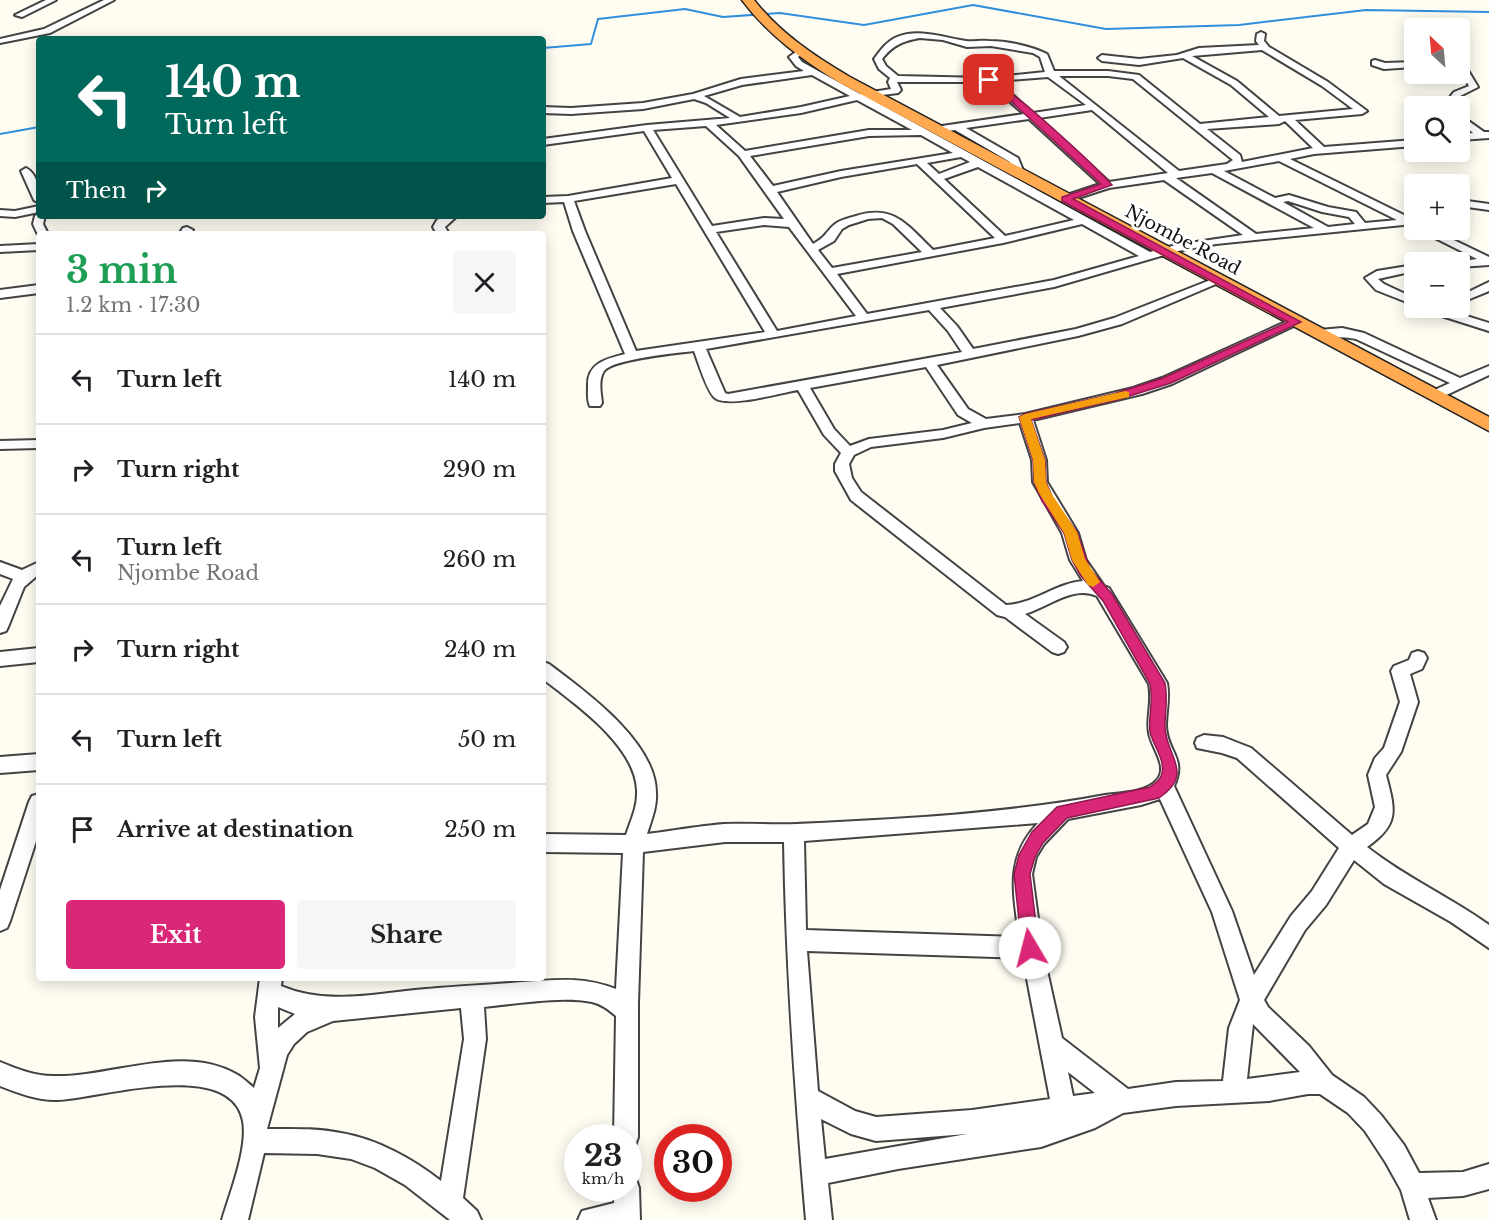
<!DOCTYPE html>
<html lang="en">
<head>
<meta charset="utf-8">
<style>
	body { margin:0; font-family:"Libre Baskerville",serif; background:#f6f6f6; color:#202124; height:100vh; display:flex; flex-direction:column; font-size:22px; white-space:nowrap }
	* { box-sizing:border-box; margin:0 }
	p { font-size:20px; color:#757577 }
	.icon { flex:none; width:33px; height:33px; fill:none; stroke:currentColor; stroke-width:2; stroke-linecap:round; stroke-linejoin:round }
	.map { position:relative; flex:1; overflow:hidden }
	.details { position:absolute; left:36px; top:231px; width:510px; height:750px; display:flex; flex-direction:column; background:#fff; border-radius:6px; box-shadow:0 3px 15px #0003 }
	.details>* { flex:none }
	.top-card { position:absolute; left:36px; top:36px; width:510px; height:183px; border-radius:6px; box-shadow:0 3px 15px #0003; background:#00695c; color:#fff; overflow:hidden }
	.needle { width:39px; rotate:334deg }
	.tools { position:absolute; left:1404px; top:18px; display:grid; gap:12px }
	.tools a { display:grid; place-items:center; width:66px; height:66px; border-radius:6px; background:#fff; box-shadow:0 3px 15px #0003; font-size:30px }
	.speed { position:absolute; left:564px; top:1124px; display:flex; gap:12px; font-size:30px; font-weight:700; text-align:center }
	.speed>* { display:grid; place-content:center; width:78px; height:78px; border-radius:50%; background:#fff; box-shadow:0 3px 15px #0003; line-height:1 }
	.speed small { font-size:15px; font-weight:400 }
	.speed .limit { border:9px solid #d22; background:#fff; color:#111 }
	.pin { position:absolute; display:grid; place-items:center; width:51px; height:51px; color:#fff; margin:-26px; border-radius:12px; box-shadow:0 3px 9px #0006 }
	.me { position:absolute; width:66px; margin:-33px; rotate:352deg; stroke-linejoin:round; filter:drop-shadow(0 0 4px #0008) }
	.turn { display:flex; align-items:center; gap:21px; height:126px; padding:0 30px; font-size:27px }
	.turn .icon { width:78px; height:78px; stroke-width:2.5 }
	.turn b { display:block; font-size:42px; line-height:51px }
	.then { display:flex; align-items:center; height:57px; padding:0 30px; background:#0003; gap:12px; font-size:22px }
	.round { display:grid; place-items:center; flex:none; width:63px; height:63px; border-radius:6px; background:#f6f6f6 }
	.summary { display:flex; align-items:center; justify-content:space-between; height:102px; padding:0 30px }
	h1 { font-size:36px; font-weight:800; line-height:45px; color:#1e9e55 }
	.cta { display:flex; gap:12px; margin-top:auto; padding:12px 30px }
	.cta a { flex:1; height:69px; border-radius:6px; background:#db2777; color:#fff; font-size:24px; font-weight:800; line-height:69px; text-align:center }
	.cta a+a { background:#f6f6f6; color:#202124 }
	ul { padding:0; list-style:none }
	li { display:flex; align-items:center; gap:18px; height:90px; padding:0 30px; border-top:2px solid #e0e0e0 }
	li div { flex:1 }
	li b { display:block; font-size:22px }
	li em { font-style:normal }
	.map>svg:first-child { display:block }
	.lines { fill:none; stroke-linecap:round; stroke-linejoin:round }
	.stream { stroke:#2f8fdc; stroke-width:2 }
	.minor-casing { stroke:#434343; stroke-width:4 }
	.highway-casing { stroke:#212121; stroke-width:3 }
	.minor { fill:#fff; fill-rule:evenodd }
	.highway { fill:#ffa950; fill-rule:evenodd }
	.route { fill:#db2777; stroke:#8e194d; stroke-width:1.5 }
	.slow { fill:#f59e0b }
	.labels { text-anchor:middle; dominant-baseline:central; stroke-width:6; stroke-linejoin:round; paint-order:stroke }
	.far-street-label { font-size:18px; fill:#101010; stroke:#fff }
</style>
</head>
<body>
<div class="map">
<svg width="1489" height="1220" viewBox="0 0 1489 1220">
	<rect width="100%" height="100%" fill="#fffdf2"/>
	<g class="lines">
		<!-- stream -->
		<g class="stream">
			<polyline points="543,48 591,44 598,19 685,9 723,17 780,13 864,25 973,5 1106,29 1239,25 1366,10 1489,12"/>
			<polyline points="0,134 39,127"/>
		</g>
		<!-- minor casing -->
		<g class="minor-casing">
			<g id="minor">
				<polygon points="46,0 56,0 22,17 15,15"/>
				<polygon points="104,0 114,0 50,33 0,43 0,39 44,29"/>
				<path d="M1261 32 1265 34 1264 41 1269 47 1328 82 1367 111 1362 114 1295 120 1324 147 1414 140V146L1314 154 1290 159 1412 219 1414 222 1413 224 1216 244 1178 251 1054 287 940 308 957 326 973 349 1076 329 1114 318 1213 279H1221L1223 281 1122 324 1078 336 937 365 968 409 986 419 1025 414 1133 388 1162 378 1292 319H1300L1302 322 1172 384 1142 394 1033 420 1046 460 1047 482 1078 533 1086 560 1104 586 1109 588 1167 683C1170 699 1166 711 1166 726 1167 752 1187 758 1174 786L1232 911 1254 975 1291 916 1312 891 1339 848 1237 758 1222 753 1197 748 1195 743 1197 738 1204 735 1223 737 1251 748 1352 835 1368 824 1375 807 1368 775 1375 758 1384 748 1400 702 1391 671 1394 666 1409 660 1412 653 1418 651 1424 653 1427 658 1422 669 1410 674 1418 702 1401 752 1386 775C1395 810 1400 824 1367 847 1405 877 1450 897 1489 925V948L1451 922 1384 884 1354 860 1326 905 1305 930 1264 1000 1268 1007 1309 1046 1332 1075 1364 1097 1381 1115 1404 1145 1419 1173 1463 1172 1489 1164V1189L1463 1196 1428 1198 1436 1220H1410L1401 1190 1386 1163 1365 1131 1348 1113 1320 1094H1308L1269 1101 1176 1106 1123 1113 1095 1128 1041 1147 898 1169 828 1183 832 1220H806C795 1094 786 968 784 842H725L643 852 638 1003V1137L635 1146 628 1148V1137H614L616 1016C608 1009 601 1004 592 1002 560 996 516 1004 484 1007L486 1039 463 1198 477 1211 481 1220H450L405 1185 375 1168 351 1159 317 1154 264 1153 248 1220H222C230 1193 248 1148 243 1121 231 1057 101 1098 58 1100 38 1101 18 1093 0 1086V1062C17 1069 35 1076 53 1076 110 1078 182 1043 236 1074 242 1077 248 1083 254 1088L260 1068 255 1017 260 978H282L281 986C329 1006 376 993 426 989 458 986 489 985 522 982 557 980 582 976 616 989L623 853 543 852V834L626 835C631 820 638 806 637 790 635 745 575 704 543 679V662L549 664C586 692 656 742 656 793 657 807 651 821 647 834 672 831 698 826 724 824 748 823 772 825 797 824 899 819 1004 814 1105 795 1120 793 1146 793 1157 780 1169 767 1151 747 1149 733 1146 718 1153 702 1149 684L1097 596C1073 585 1048 607 1025 614L1064 642 1067 647 1064 652 1058 654 1052 652 1005 617 997 615 851 500 835 471V464L841 453 824 435 798 390C781 393 727 408 715 398 707 392 698 361 694 351 677 353 613 359 604 371 598 380 601 393 602 403L600 406H590C587 400 588 393 588 386 587 363 606 359 625 354L573 231 564 202 543 203V197L568 196 672 178 644 131 543 145V139L647 125 730 118 706 103 694 99 643 109 571 114 543 113V107L571 108 643 103 693 94 741 79 804 71 796 66 789 57 801 48 805 51 798 57 802 62 860 94 891 89 888 82 890 78 879 69 874 59C880 51 887 41 897 37 919 28 944 38 966 41 973 42 981 40 989 41 1007 41 1031 46 1047 54L1054 71H1108L1139 75 1200 124 1269 117 1231 85 1183 58 1139 65 1102 61 1098 58 1102 55 1139 59 1177 55 1199 48 1259 45 1256 41 1257 34ZM920 38 943 40 967 47 991 46 1033 53 1040 57 1045 72 986 78 898 76 886 66 882 59C893 45 903 41 920 38ZM1262 50 1322 86 1353 109 1279 116 1237 81 1192 56ZM812 75 850 96 801 107 740 117 704 96 742 85ZM1059 76H1108L1133 79 1233 160 1227 164 1179 171ZM1048 77 1086 105 1033 113 997 81ZM897 82H969L989 84 1024 114 935 127 930 130 935 133 955 130 1010 162 1014 173 1019 176 1024 173 1018 158 966 128 1029 119 1100 184 1061 197V201H1069L1109 188 1164 180 1243 235 1176 245 1150 252 867 97 898 93 901 90ZM857 100 912 130H869L745 151 716 125 801 113ZM1092 110 1168 173 1109 182 1039 118ZM1285 121 1313 148 1242 162 1240 155 1207 129 1279 124ZM706 126 739 156 784 219 764 218 712 226 653 130ZM921 135 953 153 841 171 773 186 750 156 869 136ZM961 157 970 162 939 174 927 163ZM1279 161 1397 220 1365 223 1356 212 1328 207 1289 195 1275 198 1224 171ZM917 164 995 238 933 250C908 226 894 204 856 216 849 218 839 220 834 225 824 234 827 236 813 244L777 192 841 177ZM978 167 1074 220 1005 236 944 179ZM1212 173 1314 228 1256 234 1176 178ZM676 184 765 332 636 351 585 231 574 201ZM1288 201 1322 212 1349 217 1355 224 1328 227 1283 202ZM882 218 893 224 922 252 832 268 818 250 834 241 842 229 849 225 868 219ZM1082 224 1139 256 1054 280 867 314 837 274 1003 243ZM764 225 789 227 856 316 777 331 716 232ZM929 310 948 331 962 352 728 394 725 393 706 349ZM926 367 958 415 972 423 943 430 869 439 850 446 834 429 810 388ZM1020 423 1032 460 1033 482 1062 533 1070 560 1083 581C1056 583 1034 604 1006 605L861 492 852 478 849 464 854 455 871 447 943 438 984 428ZM1160 799 1212 912 1240 1000 1229 1028 1223 1081 1176 1082 1128 1089 1062 1038 1042 948 1032 874 1036 857 1044 844 1068 819 1141 805ZM1038 823C1004 859 1014 893 1019 937L806 930 804 841ZM807 951 1023 958 1050 1099 972 1110 876 1117 855 1111 818 1091ZM278 1007 295 1014 278 1028ZM461 1008 464 1039 441 1181C413 1159 377 1139 341 1133 317 1128 292 1129 267 1129L287 1055 294 1044 307 1032 333 1021ZM1253 1024 1300 1072 1247 1079ZM1068 1072 1095 1093 1073 1096ZM821 1119 851 1134 876 1141 967 1134 825 1159Z"/>
				<polygon points="1375,60 1385,63 1414,62 1414,67 1384,69 1372,65 1372,61"/>
				<polygon points="1460,61 1463,62 1478,87 1460,96 1457,101 1457,106 1449,106 1447,101 1454,92 1469,86 1460,70"/>
				<polygon points="1460,115 1484,132 1489,132 1489,138 1460,140 1460,134 1473,133 1460,122"/>
				<path d="M26 168C38 174 39 191 39 203L34 200 21 171Z"/>
				<polygon points="1460,200 1489,204 1489,210 1460,206"/>
				<polygon points="39,206 39,212 15,217 0,216 0,210 15,211"/>
				<polygon points="39,213 39,216 45,216 43,224 48,234 39,234 39,237 33,224 35,216"/>
				<polygon points="444,216 457,216 445,227 449,234 437,234 433,227 437,220"/>
				<polygon points="187,227 193,230 191,234 179,234 183,228"/>
				<polygon points="1419,230 1433,230 1489,257 1489,265 1460,267 1460,262 1456,262 1477,259"/>
				<polygon points="39,244 39,250 0,252 0,246"/>
				<polygon points="1414,265 1414,271 1378,279 1384,284 1414,298 1414,305 1376,290 1365,278 1377,271"/>
				<polygon points="1489,282 1489,291 1460,303 1460,296"/>
				<polygon points="39,285 39,293 0,298 0,290"/>
				<polygon points="1424,308 1441,308 1489,323 1489,331 1426,311"/>
				<path d="M1342 328 1364 333 1460 378 1489 366V375L1440 398H1430L1428 395 1430 392 1450 383 1356 339C1344 336 1319 339 1313 334L1319 330Z"/>
				<polygon points="39,440 39,448 0,449 0,441"/>
				<polygon points="0,562 22,570 39,562 39,574 24,587 8,627 6,631 0,633 0,606 13,579 0,574"/>
				<polygon points="39,648 39,662 0,666 0,652"/>
				<polygon points="39,754 39,770 0,773 0,757"/>
				<polygon points="39,794 39,832 10,921 7,928 0,931 0,890 29,802 32,796"/>
				<polygon points="628,1176 636,1179 639,1188 640,1220 578,1220 582,1211 614,1203 615,1188 628,1188"/>
			</g>
		</g>
		<!-- highway casing -->
		<g class="highway-casing">
			<path id="highway" d="M742 0H754C780 33 814 56 850 77L1489 417V431L840 83C803 60 768 35 742 0Z"/>
		</g>
		<!-- minor -->
		<use href="#minor" class="minor"/>
		<!-- highway -->
		<use href="#highway" class="highway"/>
	</g>
	<!-- route -->
	<path class="route" d="M986 79C1002 78 1097 168 1112 185L1073 199 1301 322 1171 383 1120 399 1031 420 1045 460 1046 482 1054 501 1077 532 1090 569 1112 594 1165 683C1168 699 1165 711 1165 726 1165 756 1196 773 1159 798L1067 818 1043 843 1035 857 1030 874 1039 948 1037 954 1030 956 1024 954 1022 948 1014 874 1019 855 1032 832 1057 807 1150 787C1155 783 1161 780 1162 773 1165 759 1153 745 1150 732 1148 716 1154 701 1150 684L1103 601 1081 576 1072 560 1064 533 1042 501 1034 482 1033 460 1019 417 1025 414 1113 394 1163 378 1288 322 1062 201V197L1101 184 1004 95 986 82Z"/>
	<!-- slow -->
	<polygon class="slow" points="1125,391 1129,392 1129,397 1031,419 1045,460 1046,482 1051,493 1077,532 1085,559 1100,582 1093,587 1088,585 1072,560 1064,533 1039,493 1034,482 1033,460 1019,417 1025,414"/>
	<g class="labels">
		<!-- far-street labels -->
		<g class="far-street-label">
			<text transform="translate(1183 240) rotate(28)">Njombe Road</text>
		</g>
	</g>
</svg>
<div class="tools">
<a><svg class="needle" viewBox="-14 -14 28 28"><path d="M0-13l5 13h-10z" fill="#e53935"/><path d="M0 13l5-13h-10z" fill="#757577"/></svg></a>
<a><svg class="icon" aria-label="search" viewBox="0 0 24 24"><circle cx="10" cy="10" r="6"/><path d="M15 15l6 6"/></svg></a>
<a>+</a>
<a>−</a>
</div>
<div class="speed"><div>23<small>km/h</small></div><div class="limit">30</div></div>
<div class="pin" style="left:989px;top:80px;background:#d93025"><svg class="icon" aria-label="arrive" viewBox="0 0 24 24"><path d="M6 21V4h12l-3 4 3 4H6"/></svg></div>
<svg class="me" style="left:1030px;top:948px" viewBox="-20 -20 40 40"><circle r="19" fill="#fff"/><path d="M0-13L10 11 0 6-10 11z" fill="#db2777"/></svg>
<div class="top-card">
<div class="turn"><svg class="icon" aria-label="left" viewBox="0 0 24 24"><path d="M17 20v-9H6M10 6l-5 5 5 5"/></svg><div><b>140 m</b>Turn left</div></div>
<div class="then">Then<svg class="icon" aria-label="right" viewBox="0 0 24 24"><path d="M7 20v-9h11M14 6l5 5-5 5"/></svg></div>
</div>
<section class="details">
<div class="summary"><div><h1>3 min</h1><p>1.2 km · 17:30</p></div><a class="round"><svg class="icon" aria-label="close" viewBox="0 0 24 24"><path d="M6 6l12 12M18 6L6 18"/></svg></a></div>
<ul>
<li><svg class="icon" aria-label="left" viewBox="0 0 24 24"><path d="M17 20v-9H6M10 6l-5 5 5 5"/></svg><div><b>Turn left</b></div><em>140 m</em></li>
<li><svg class="icon" aria-label="right" viewBox="0 0 24 24"><path d="M7 20v-9h11M14 6l5 5-5 5"/></svg><div><b>Turn right</b></div><em>290 m</em></li>
<li><svg class="icon" aria-label="left" viewBox="0 0 24 24"><path d="M17 20v-9H6M10 6l-5 5 5 5"/></svg><div><b>Turn left</b><p>Njombe Road</p></div><em>260 m</em></li>
<li><svg class="icon" aria-label="right" viewBox="0 0 24 24"><path d="M7 20v-9h11M14 6l5 5-5 5"/></svg><div><b>Turn right</b></div><em>240 m</em></li>
<li><svg class="icon" aria-label="left" viewBox="0 0 24 24"><path d="M17 20v-9H6M10 6l-5 5 5 5"/></svg><div><b>Turn left</b></div><em>50 m</em></li>
<li><svg class="icon" aria-label="arrive" viewBox="0 0 24 24"><path d="M6 21V4h12l-3 4 3 4H6"/></svg><div><b>Arrive at destination</b></div><em>250 m</em></li>
</ul>
<div class="cta"><a>Exit</a><a>Share</a></div>
</section>
</div>
</body>
</html>
